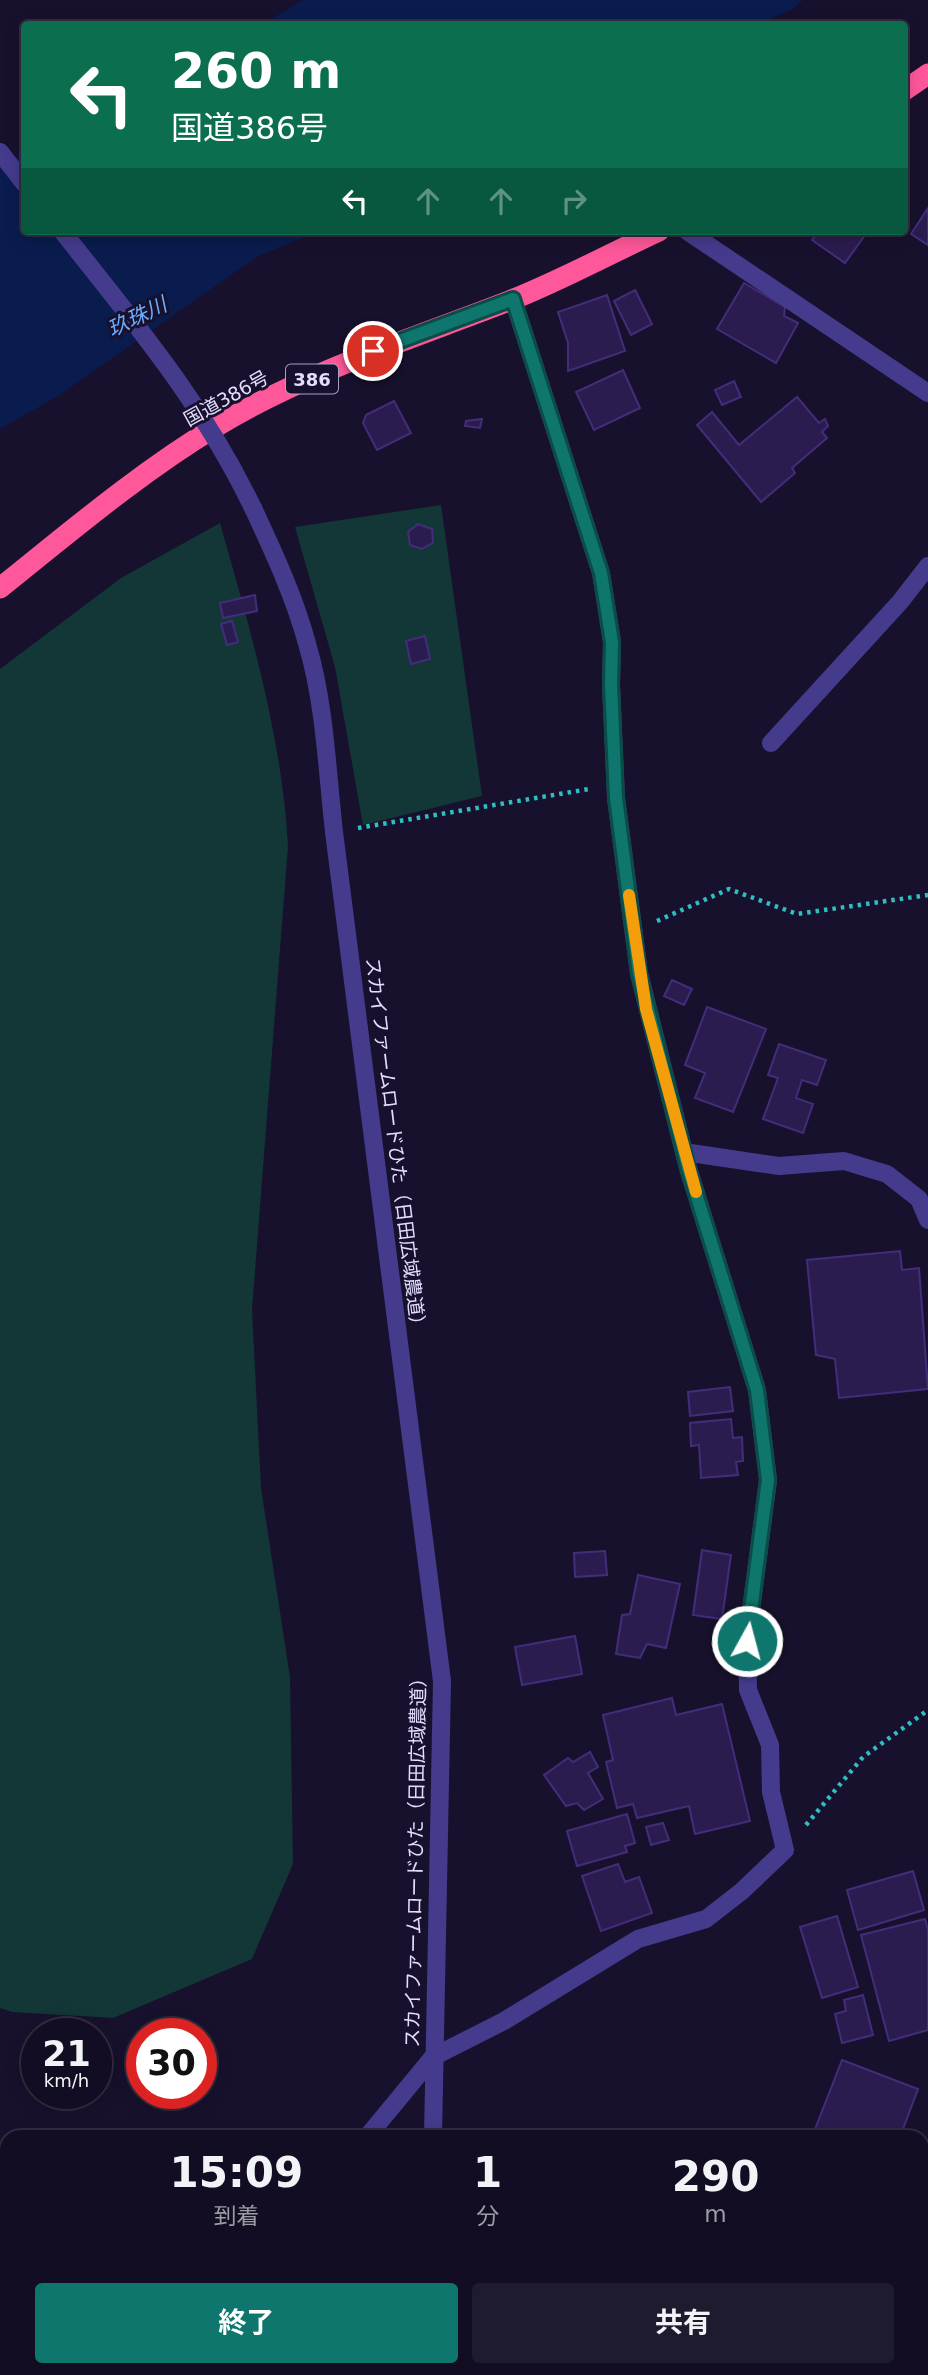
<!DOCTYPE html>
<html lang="ja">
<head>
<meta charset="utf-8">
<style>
	body { margin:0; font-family:"DejaVu Sans","Noto Sans JP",sans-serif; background:#1f1b2f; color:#f1f3f6; height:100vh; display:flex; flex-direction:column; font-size:26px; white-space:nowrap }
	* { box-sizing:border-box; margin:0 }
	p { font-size:23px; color:#9c9ca5 }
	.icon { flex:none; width:38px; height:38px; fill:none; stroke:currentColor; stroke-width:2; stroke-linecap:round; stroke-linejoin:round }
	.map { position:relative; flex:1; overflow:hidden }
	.details { position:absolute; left:0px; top:2130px; width:929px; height:247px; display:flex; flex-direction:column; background:#120d22; border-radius:21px 21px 0 0; box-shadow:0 4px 18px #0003,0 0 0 2px #312d40 }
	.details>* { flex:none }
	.hud { position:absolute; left:21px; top:21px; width:887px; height:214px; border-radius:7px; box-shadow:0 4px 18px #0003,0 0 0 2px #312d40; background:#0b6e4f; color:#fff; overflow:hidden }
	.speed { position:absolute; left:21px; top:2018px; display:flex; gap:14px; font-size:35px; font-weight:700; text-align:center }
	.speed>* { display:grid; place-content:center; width:91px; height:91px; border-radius:50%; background:#120d22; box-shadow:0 4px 18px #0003,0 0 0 2px #312d40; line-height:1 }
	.speed small { font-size:18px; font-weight:400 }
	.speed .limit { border:10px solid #d22; background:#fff; color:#111 }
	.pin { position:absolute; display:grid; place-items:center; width:60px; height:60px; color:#fff; margin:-30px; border:4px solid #fff; border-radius:50%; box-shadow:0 2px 7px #0007 }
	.me { position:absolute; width:77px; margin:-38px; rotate:7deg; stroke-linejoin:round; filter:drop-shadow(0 0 5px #0008) }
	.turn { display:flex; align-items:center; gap:24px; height:147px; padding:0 35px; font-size:32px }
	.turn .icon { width:91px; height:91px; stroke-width:2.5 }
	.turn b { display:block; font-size:49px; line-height:60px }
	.lanes { display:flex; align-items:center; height:66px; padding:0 35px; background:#0003; justify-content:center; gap:35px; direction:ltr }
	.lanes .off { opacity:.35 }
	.eta { display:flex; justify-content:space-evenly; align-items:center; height:119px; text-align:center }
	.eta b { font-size:42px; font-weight:700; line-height:49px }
	.button { display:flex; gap:14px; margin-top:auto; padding:14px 35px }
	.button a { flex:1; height:80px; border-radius:7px; background:#0f766e; color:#fff; font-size:28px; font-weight:700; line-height:80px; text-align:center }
	.button a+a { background:#1f1b2f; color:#f1f3f6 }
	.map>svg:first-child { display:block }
	.green { fill:#133637 }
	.water { fill:#091c4d }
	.building { fill:#2b1c4f; stroke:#432d7b; stroke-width:2 }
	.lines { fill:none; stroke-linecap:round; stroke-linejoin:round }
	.path { stroke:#2dc0c3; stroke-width:4.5; stroke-dasharray:3.5 5; stroke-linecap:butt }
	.minor { stroke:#453b8d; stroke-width:18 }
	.highway { stroke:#ff589a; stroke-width:21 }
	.rail { stroke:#09d2ff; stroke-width:5; stroke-dasharray:10 9; stroke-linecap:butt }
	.minor-bridge { stroke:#453b8d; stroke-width:18 }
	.route-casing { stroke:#0a4d48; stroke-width:18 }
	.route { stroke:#0f766e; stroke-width:12 }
	.slow { stroke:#f59e0b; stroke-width:12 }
	.labels { text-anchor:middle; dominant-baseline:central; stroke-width:6; stroke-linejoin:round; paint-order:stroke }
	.shield { fill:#18112d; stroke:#a7a0c0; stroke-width:2 }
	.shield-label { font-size:18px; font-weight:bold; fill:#e4ddff }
	.street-label { font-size:19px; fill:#e4ddff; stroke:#18112d }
	.water-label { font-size:21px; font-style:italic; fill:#6baeff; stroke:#18112d }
</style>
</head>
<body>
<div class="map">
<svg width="928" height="2375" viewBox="0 0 928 2375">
	<rect width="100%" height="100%" fill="#18112d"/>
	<!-- green -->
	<g class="green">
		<polygon points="441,505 482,796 363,825 335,667 295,527"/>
		<path d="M220 523C250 629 282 736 288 846L252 1310 261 1488 290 1677 293 1864 252 1959 113 2018 12 2012 0 2008V669L121 578Z"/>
		<polygon points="7,2301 7,2370 319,2370 317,2375 0,2375 0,2303"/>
	</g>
	<!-- water -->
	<g class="water">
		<polygon points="303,0 803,0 791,10 757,24 263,24"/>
		<polygon points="24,154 24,231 320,231 258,256 58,396 0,429 0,164"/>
	</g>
	<!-- building -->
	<g class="building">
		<polygon points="928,208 928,245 911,234"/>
		<polygon points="819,231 868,231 845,263 812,240"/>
		<polygon points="744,283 785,307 784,316 798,323 776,363 717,329"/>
		<polygon points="635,290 652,324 631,335 614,301"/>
		<polygon points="607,295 625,351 568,371 568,343 558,312"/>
		<polygon points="623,370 640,408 594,430 576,392"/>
		<polygon points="734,381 741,397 722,405 715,390"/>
		<polygon points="797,397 819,423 825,419 828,426 822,432 827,438 792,468 795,473 761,502 697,425 712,412 739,445"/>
		<polygon points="394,401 411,433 377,450 363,423 366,415"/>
		<polygon points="482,419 480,428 465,426 466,421"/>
		<polygon points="418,524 432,529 433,543 422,549 410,545 408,532"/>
		<polygon points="255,595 257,611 223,618 220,603"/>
		<polygon points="232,621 238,642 227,645 221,624"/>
		<polygon points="425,636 430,659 411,664 406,641"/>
		<polygon points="672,980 692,989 684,1005 664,996"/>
		<polygon points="707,1007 766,1029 733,1112 695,1098 705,1073 685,1065"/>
		<polygon points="779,1044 826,1060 817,1085 802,1080 796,1098 813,1104 803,1133 763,1119 778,1078 768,1075"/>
		<polygon points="900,1251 902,1270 919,1268 928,1389 839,1398 835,1359 816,1355 807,1260"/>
		<polygon points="730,1387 733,1411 690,1416 688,1392"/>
		<polygon points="731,1419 733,1438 742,1437 743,1461 736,1462 738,1475 701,1478 699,1445 691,1446 690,1423"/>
		<polygon points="702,1550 731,1555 722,1619 693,1615"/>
		<polygon points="605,1551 607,1575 575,1577 574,1553"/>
		<polygon points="638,1575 680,1584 666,1648 647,1644 640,1658 616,1654 622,1615 630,1614"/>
		<polygon points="575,1636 582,1674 522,1685 515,1647"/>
		<polygon points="672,1698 676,1715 722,1704 750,1821 695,1834 689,1806 637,1818 633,1804 617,1808 606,1762 613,1760 603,1715"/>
		<polygon points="590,1752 598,1767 588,1773 603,1799 584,1810 577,1803 566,1806 544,1775 568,1758 573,1762"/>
		<polygon points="627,1814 635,1843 625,1846 627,1852 577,1866 567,1831"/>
		<polygon points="663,1823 669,1840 651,1845 646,1827"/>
		<polygon points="618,1864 625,1882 639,1877 652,1913 601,1931 582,1876"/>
		<polygon points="913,1871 924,1910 858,1930 847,1890"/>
		<polygon points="837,1916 858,1987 822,1998 800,1927"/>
		<polygon points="925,1919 928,1930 928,2030 889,2041 861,1935"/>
		<polygon points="863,1995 873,2035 842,2043 835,2014 846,2011 844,2000"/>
		<polygon points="842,2060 918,2089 900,2137 812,2137"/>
	</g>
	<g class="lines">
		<!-- path -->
		<g class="path">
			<polyline points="358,828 589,789 589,786"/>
			<polyline points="657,921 729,889 797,914 928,895"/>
			<polyline points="806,1825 863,1757 928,1710"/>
		</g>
		<!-- minor -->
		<g class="minor">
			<polyline points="0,152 24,183"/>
			<polyline points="687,231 928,393"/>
			<path d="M253 508C274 553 295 598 308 647 325 706 327 770 334 832L442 1681 433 2137"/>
			<polyline points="771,743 900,602 928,566"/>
			<polyline points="684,1152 779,1166 844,1161 887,1174 919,1199 928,1220"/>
			<polyline points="367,2137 433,2057 504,2021 638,1939 706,1919 742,1891 785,1850 771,1792 770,1745 748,1690 747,1641 768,1480 757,1390 688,1168 639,973 616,798 611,685 612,642 601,573 513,299"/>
			<polyline points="0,2163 7,2166"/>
			<polyline points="404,2375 405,2370"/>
		</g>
		<!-- highway -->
		<g class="highway">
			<polyline points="905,90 928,74"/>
			<path d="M0 588C70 532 139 473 217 426 308 371 411 339 509 301 560 281 609 254 659 231"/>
		</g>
		<!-- rail -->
		<g class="rail">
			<polyline points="922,2231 928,2216"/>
			<polyline points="863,2375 866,2370"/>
		</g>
		<!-- minor-bridge -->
		<path class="minor-bridge" d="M62 231C134 322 202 402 253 508"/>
	</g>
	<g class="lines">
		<!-- route casing -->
		<g class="route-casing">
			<polyline id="route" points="373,351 513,299 601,573 612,642 611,685 616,798 639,974 688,1168 757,1390 768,1480 747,1641"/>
		</g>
		<!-- route -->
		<use href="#route" class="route"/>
		<!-- slow -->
		<polyline class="slow" points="629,895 646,1009 696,1192"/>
	</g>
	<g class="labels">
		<!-- shield labels -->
		<rect class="shield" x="286" y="364.5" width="52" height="29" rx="5"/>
		<g class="shield-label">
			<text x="312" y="379">386</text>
		</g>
		<!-- street labels -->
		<g class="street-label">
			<text transform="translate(226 398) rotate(-29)">国道386号</text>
			<text transform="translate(396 1146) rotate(83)">スカイファームロードひた（日田広域農道）</text>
			<text transform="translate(415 1858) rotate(-89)">スカイファームロードひた（日田広域農道）</text>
		</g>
		<!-- water labels -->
		<g class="water-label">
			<text transform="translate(137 317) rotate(-26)">玖珠川</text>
		</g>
	</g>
</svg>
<div class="speed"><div>21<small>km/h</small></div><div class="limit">30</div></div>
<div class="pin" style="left:373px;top:351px;background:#d93025"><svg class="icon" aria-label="arrive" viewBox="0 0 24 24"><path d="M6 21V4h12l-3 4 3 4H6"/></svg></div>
<svg class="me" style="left:747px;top:1641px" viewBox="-20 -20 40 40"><circle r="17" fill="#0f766e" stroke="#fff" stroke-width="3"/><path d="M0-11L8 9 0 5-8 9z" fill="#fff"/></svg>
<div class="hud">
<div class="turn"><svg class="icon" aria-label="left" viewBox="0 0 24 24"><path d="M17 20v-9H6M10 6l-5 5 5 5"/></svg><div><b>260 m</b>国道386号</div></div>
<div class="lanes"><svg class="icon" aria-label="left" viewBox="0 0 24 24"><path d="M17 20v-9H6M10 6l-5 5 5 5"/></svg><svg class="icon off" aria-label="ahead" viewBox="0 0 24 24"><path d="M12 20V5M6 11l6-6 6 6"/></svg><svg class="icon off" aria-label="ahead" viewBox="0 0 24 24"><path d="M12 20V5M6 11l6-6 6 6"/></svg><svg class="icon off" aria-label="right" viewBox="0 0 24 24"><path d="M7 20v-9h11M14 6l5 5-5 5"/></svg></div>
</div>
<section class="details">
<div class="eta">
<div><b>15:09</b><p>到着</p></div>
<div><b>1</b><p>分</p></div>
<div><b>290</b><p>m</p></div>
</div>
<div class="button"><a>終了</a><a>共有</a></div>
</section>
</div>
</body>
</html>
